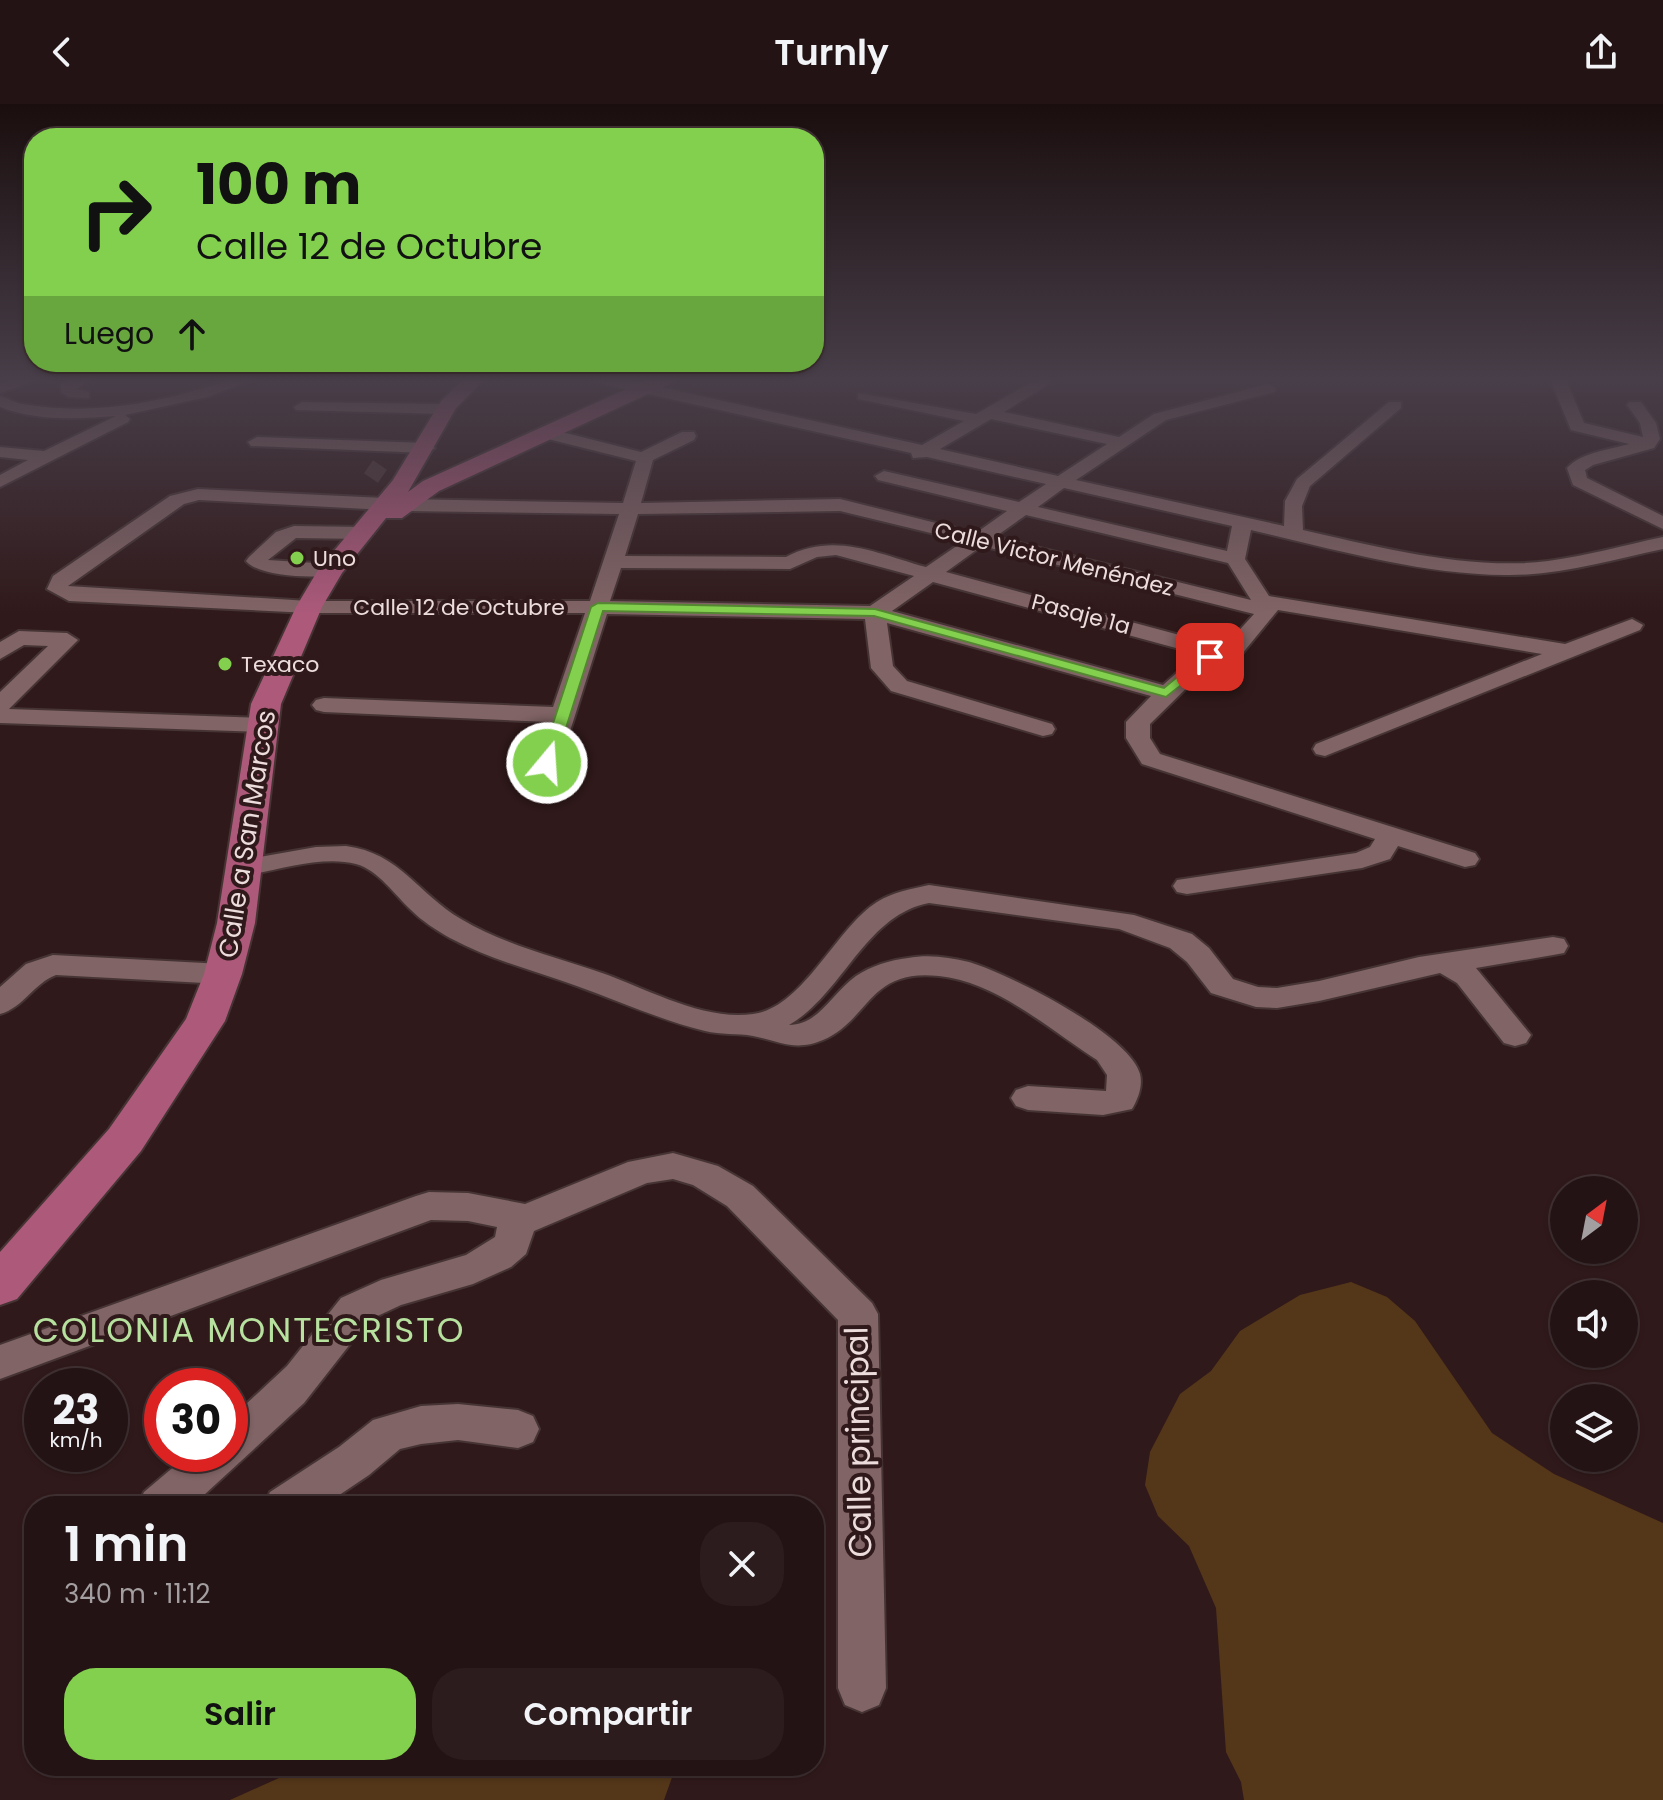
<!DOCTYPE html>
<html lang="es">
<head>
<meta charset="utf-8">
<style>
	body { margin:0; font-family:Poppins,sans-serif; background:#2c1c1d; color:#f1f3f6; height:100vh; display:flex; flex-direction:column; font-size:30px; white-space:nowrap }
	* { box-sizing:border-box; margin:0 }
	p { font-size:26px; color:#a39ea0 }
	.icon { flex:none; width:44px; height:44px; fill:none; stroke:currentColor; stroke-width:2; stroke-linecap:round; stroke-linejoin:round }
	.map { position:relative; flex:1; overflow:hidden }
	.details { position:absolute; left:24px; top:1392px; width:800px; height:280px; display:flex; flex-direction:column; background:#241314; border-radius:32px; box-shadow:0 2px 6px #0004,0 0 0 2px #413234 }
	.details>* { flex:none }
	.guide { position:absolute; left:24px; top:24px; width:800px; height:244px; border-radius:32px; box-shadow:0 2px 6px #0004,0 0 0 2px #413234; background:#83d04e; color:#111; overflow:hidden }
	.needle { width:52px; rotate:32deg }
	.controls { position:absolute; left:1550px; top:1072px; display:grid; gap:16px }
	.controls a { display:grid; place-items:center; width:88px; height:88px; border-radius:50%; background:#241314; box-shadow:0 2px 6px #0004,0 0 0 2px #413234; font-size:40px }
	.speed { position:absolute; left:24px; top:1264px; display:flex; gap:16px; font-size:40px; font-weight:700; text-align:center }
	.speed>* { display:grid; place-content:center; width:104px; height:104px; border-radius:50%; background:#241314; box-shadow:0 2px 6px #0004,0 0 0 2px #413234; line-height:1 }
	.speed small { font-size:20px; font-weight:400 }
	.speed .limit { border:12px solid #d22; background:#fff; color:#111 }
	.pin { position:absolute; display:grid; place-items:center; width:68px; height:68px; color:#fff; margin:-34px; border-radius:16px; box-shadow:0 4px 12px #0006 }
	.me { position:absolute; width:88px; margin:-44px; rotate:18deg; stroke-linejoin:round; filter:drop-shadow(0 0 6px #0008) }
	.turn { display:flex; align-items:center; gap:28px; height:168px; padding:0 40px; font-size:36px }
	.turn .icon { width:104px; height:104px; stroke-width:2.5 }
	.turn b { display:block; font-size:56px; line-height:68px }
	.then { display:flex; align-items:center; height:76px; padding:0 40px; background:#0003; gap:16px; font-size:30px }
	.round { display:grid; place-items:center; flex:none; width:84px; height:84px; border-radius:32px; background:#2c1c1d }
	.overview { display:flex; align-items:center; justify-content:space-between; height:136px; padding:0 40px }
	h1 { font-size:48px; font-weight:600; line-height:60px }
	.cta { display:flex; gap:16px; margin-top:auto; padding:16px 40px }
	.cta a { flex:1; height:92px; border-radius:32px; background:#83d04e; color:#111; font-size:32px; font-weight:600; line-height:92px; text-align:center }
	.cta a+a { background:#2c1c1d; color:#f1f3f6 }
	header { display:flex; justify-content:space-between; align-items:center; height:104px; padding:0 40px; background:#241314; font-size:36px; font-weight:600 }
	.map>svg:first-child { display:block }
	.green { fill:#543719 }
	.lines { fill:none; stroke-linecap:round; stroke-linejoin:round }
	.minor-tunnel { stroke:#4c3637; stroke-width:17; stroke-dasharray:17 9; stroke-linecap:butt }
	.minor-casing { stroke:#463434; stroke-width:4 }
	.major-casing { stroke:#463434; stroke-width:4 }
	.minor { fill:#816465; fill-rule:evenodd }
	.major { fill:#ac597a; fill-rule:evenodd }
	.route { fill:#83d04e; stroke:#558733; stroke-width:2 }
	.poi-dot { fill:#83d04e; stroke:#30191a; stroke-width:3 }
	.labels { text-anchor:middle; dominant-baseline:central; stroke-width:8; stroke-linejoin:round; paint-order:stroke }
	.far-poi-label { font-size:22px; fill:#ecdcdc; stroke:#30191a; text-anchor:start }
	.far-street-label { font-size:22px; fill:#ecdcdc; stroke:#30191a }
	.street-label { font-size:26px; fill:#ecdcdc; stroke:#30191a }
	.near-street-label { font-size:32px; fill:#ecdcdc; stroke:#30191a }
	.near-neighbourhood-label { font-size:34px; letter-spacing:2px; fill:#b6e19e; stroke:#30191a }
</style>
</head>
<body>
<header><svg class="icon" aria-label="back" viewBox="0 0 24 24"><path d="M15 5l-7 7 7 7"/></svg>Turnly<svg class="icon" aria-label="share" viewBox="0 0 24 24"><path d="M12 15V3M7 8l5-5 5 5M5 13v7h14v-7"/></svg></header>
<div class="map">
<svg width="1663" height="1696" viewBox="0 0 1663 1696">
	<rect width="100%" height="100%" fill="#30191a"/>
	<!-- green -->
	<g class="green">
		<polygon points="1351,1178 1387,1193 1415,1217 1492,1329 1554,1370 1663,1419 1663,1696 1244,1696 1241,1678 1226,1648 1216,1504 1189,1442 1158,1412 1145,1381 1150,1348 1180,1290 1211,1267 1240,1227 1300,1191"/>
		<polygon points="298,1662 676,1662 664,1696 230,1696 290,1669"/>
	</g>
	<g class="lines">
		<!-- minor-tunnel -->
		<polyline class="minor-tunnel" points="371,374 380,361"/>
		<!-- minor casing -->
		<g class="minor-casing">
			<g id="minor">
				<polygon points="21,273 46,273 0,289 0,279"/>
				<polygon points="76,273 96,273 76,285 89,288 89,294 69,293 61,288 61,280"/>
				<path d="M237 273H260L207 293 125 311 130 315 128 318 0 383V371L28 356 0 353V343L44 347 116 312C78 315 35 317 0 303V292C8 294 15 299 23 300 94 313 171 297 237 273Z"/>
				<path d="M586 273H615L922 341 964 317 858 295V289L976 310 1041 273H1060L1004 308 1119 333 1154 310 1268 280 1276 285 1274 288 1166 316 1076 376 1284 422 1285 397 1297 375 1389 298H1401V304L1310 382 1302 402 1303 426C1377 443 1472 467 1548 457 1586 452 1625 441 1663 433V445C1611 456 1558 472 1505 471 1419 470 1334 445 1251 426L1245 455 1269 492 1565 540 1632 515 1643 521 1640 526 1325 652 1316 650 1313 645 1316 640 1542 550 1278 506 1237 556 1209 562 1150 620V634L1160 650 1475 749 1479 755 1475 761 1465 763 1398 742 1390 755 1362 764 1187 790 1177 788 1173 782 1177 776 1356 749 1370 743 1375 735 1142 660 1126 634V618L1151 592 887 519 893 562 907 577 1052 620 1055 625 1052 630 1043 632 891 587 871 564 865 515 607 510 560 659 556 664H538L534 659 548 618 324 608 316 606 312 601 316 596 324 594 553 603 585 509H309L69 497 47 485 53 472 170 392 198 385 405 395 623 399 636 357 540 333 538 329 540 325 546 324 641 348 682 328H694L696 332 694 336 653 356 641 399 840 395 976 429 1007 407 878 376 875 372 884 367 1019 398 1046 380 927 353 913 354 911 349 594 278ZM991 315 1107 340 1058 372 940 345ZM1064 384 1232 422 1227 447 1038 403ZM199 396 405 407 619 410 590 497H309L68 482 184 400ZM840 407 964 437 926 463C878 450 834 427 786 453L625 452 638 410ZM1026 411 1228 459 1251 496 995 433ZM982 442 1254 510 1224 543 946 468ZM836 451 914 472 870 502 610 497 621 464 790 465 817 453ZM933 478 1198 550 1163 581 892 507Z"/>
				<path d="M1549 273H1565L1584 319 1643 333 1640 319 1627 301 1629 298H1641L1656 319 1660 335 1654 344 1593 361 1585 366 1587 374 1663 412V425L1573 381 1567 364C1582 348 1609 346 1629 340L1571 326Z"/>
				<polygon points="302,298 445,300 453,305 445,310 296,306 294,303"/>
				<polygon points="257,333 426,339 435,344 426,349 251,342 248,338"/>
				<path d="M294 422 364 423 374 429 364 435 296 434 268 456 331 460 341 466 338 470C318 475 259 473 246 457L249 453 276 428Z"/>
				<polygon points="19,527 67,529 78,536 9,605 263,614 272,616 275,621 272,626 263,628 0,619 0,588 48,542 24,541 0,555 0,538"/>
				<path d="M346 742C400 749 418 790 461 815 505 841 555 853 602 869 648 885 703 917 753 910 803 904 836 824 877 798 893 788 911 785 929 781L1134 811 1192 830 1209 844 1233 875 1258 883 1277 884 1319 877 1419 853 1553 833 1564 835 1568 842 1564 849 1553 851 1476 864 1531 931 1526 939 1515 942 1504 939 1457 879 1440 869 1319 897 1277 904 1256 903 1211 889 1187 858 1170 844 1119 825 929 799C865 811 843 890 789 921 819 921 833 888 856 872 871 862 890 856 908 854 928 850 949 853 969 858 1009 870 1129 930 1140 970 1143 982 1138 995 1132 1005L1103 1011 1028 1006 1016 1002 1011 994 1016 986 1028 982 1106 987 1107 971 1097 956C1050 926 997 878 939 872 868 864 870 916 823 936 795 948 779 937 753 932 737 929 721 931 705 927 660 916 617 896 574 881 532 866 489 855 450 834 436 826 422 817 411 806 395 791 378 766 356 760 321 751 276 767 242 772L232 770 228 764 232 758 242 756 316 743Z"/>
				<path d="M53 851 223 860 234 863 238 870 234 877 223 880 56 871C34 879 23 904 0 910V883L26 860Z"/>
				<polygon points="673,1049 718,1062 753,1082 872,1199 878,1210 886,1584 879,1601 862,1608 845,1601 838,1584 838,1216 727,1102 693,1081 673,1075 647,1079 534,1127 526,1150 511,1163 473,1180 401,1201 369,1216 304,1299 192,1402 138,1402 144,1388 189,1350 230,1350 230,1315 287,1262 341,1194 381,1176 466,1151 495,1133 497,1123 468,1117 431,1116 0,1275 0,1241 416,1092 429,1088 468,1089 525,1100 628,1058"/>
				<polygon points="458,1300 518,1306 533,1312 539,1325 533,1338 518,1344 458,1336 421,1340 400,1345 369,1371 323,1402 264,1402 270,1388 339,1343 373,1316 421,1302"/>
			</g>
		</g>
		<!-- major casing -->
		<g class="major-casing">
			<polygon id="major" points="466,273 487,273 456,304 408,388 423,377 653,273 679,273 676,277 439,387 402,414 386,414 342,469 322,503 281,600 255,819 242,870 225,917 141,1047 17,1195 0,1201 0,1148 109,1025 186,915 204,870 217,819 251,600 296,503 318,466 393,376 441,297"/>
		</g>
		<!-- minor -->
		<use href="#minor" class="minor"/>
		<!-- major -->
		<use href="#major" class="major"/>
	</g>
	<!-- sky -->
	<linearGradient id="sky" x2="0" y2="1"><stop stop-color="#1a0e0e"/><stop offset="0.54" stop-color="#483e49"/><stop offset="1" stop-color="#483e49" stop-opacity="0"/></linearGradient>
	<rect width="1663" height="510" fill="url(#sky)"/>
	<!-- route -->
	<polygon class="route" points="598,499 875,505 1164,584 1205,550 1217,553 1166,593 874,512 603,507 555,659 547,664 542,662 540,659 591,503"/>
	<!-- markers -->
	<g class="poi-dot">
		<circle cx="297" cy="454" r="8"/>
		<circle cx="225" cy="560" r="8"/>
	</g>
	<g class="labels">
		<!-- far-poi labels -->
		<g class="far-poi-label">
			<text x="313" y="454">Uno</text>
			<text x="241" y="560">Texaco</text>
		</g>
		<!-- far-street labels -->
		<g class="far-street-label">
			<text transform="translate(1054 455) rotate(14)">Calle Victor Menéndez</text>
			<text x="459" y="503">Calle 12 de Octubre</text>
			<text transform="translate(1081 510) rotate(15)">Pasaje 1a</text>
		</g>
		<!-- street labels -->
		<g class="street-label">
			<text transform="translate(247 730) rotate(-81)">Calle a San Marcos</text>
		</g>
		<!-- near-street labels -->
		<g class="near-street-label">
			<text transform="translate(858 1338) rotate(-91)">Calle principal</text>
		</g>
		<!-- near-neighbourhood labels -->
		<g class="near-neighbourhood-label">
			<text x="249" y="1226">COLONIA MONTECRISTO</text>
		</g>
	</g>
</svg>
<div class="controls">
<a><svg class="needle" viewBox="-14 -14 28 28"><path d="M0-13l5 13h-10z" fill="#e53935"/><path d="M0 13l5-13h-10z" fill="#a39ea0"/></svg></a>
<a><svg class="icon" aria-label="sound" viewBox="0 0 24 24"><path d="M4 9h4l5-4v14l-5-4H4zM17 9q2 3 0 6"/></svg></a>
<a><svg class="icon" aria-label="layers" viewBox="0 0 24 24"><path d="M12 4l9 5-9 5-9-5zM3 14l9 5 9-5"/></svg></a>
</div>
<div class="speed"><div>23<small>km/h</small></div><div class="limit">30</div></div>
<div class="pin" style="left:1210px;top:553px;background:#d93025"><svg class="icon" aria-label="arrive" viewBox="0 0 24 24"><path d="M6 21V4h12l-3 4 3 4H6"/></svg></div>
<svg class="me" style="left:547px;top:659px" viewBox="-20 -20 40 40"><circle r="17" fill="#83d04e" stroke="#fff" stroke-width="3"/><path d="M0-11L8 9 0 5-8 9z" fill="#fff"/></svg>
<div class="guide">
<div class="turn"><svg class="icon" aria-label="right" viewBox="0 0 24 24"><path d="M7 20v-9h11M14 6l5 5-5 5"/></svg><div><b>100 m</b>Calle 12 de Octubre</div></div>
<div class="then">Luego<svg class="icon" aria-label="ahead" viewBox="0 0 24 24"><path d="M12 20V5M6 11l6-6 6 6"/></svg></div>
</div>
<section class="details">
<div class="overview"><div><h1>1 min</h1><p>340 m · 11:12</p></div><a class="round"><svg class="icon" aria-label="close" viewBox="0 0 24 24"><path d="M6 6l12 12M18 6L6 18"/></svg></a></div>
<div class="cta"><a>Salir</a><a>Compartir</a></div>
</section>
</div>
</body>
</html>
